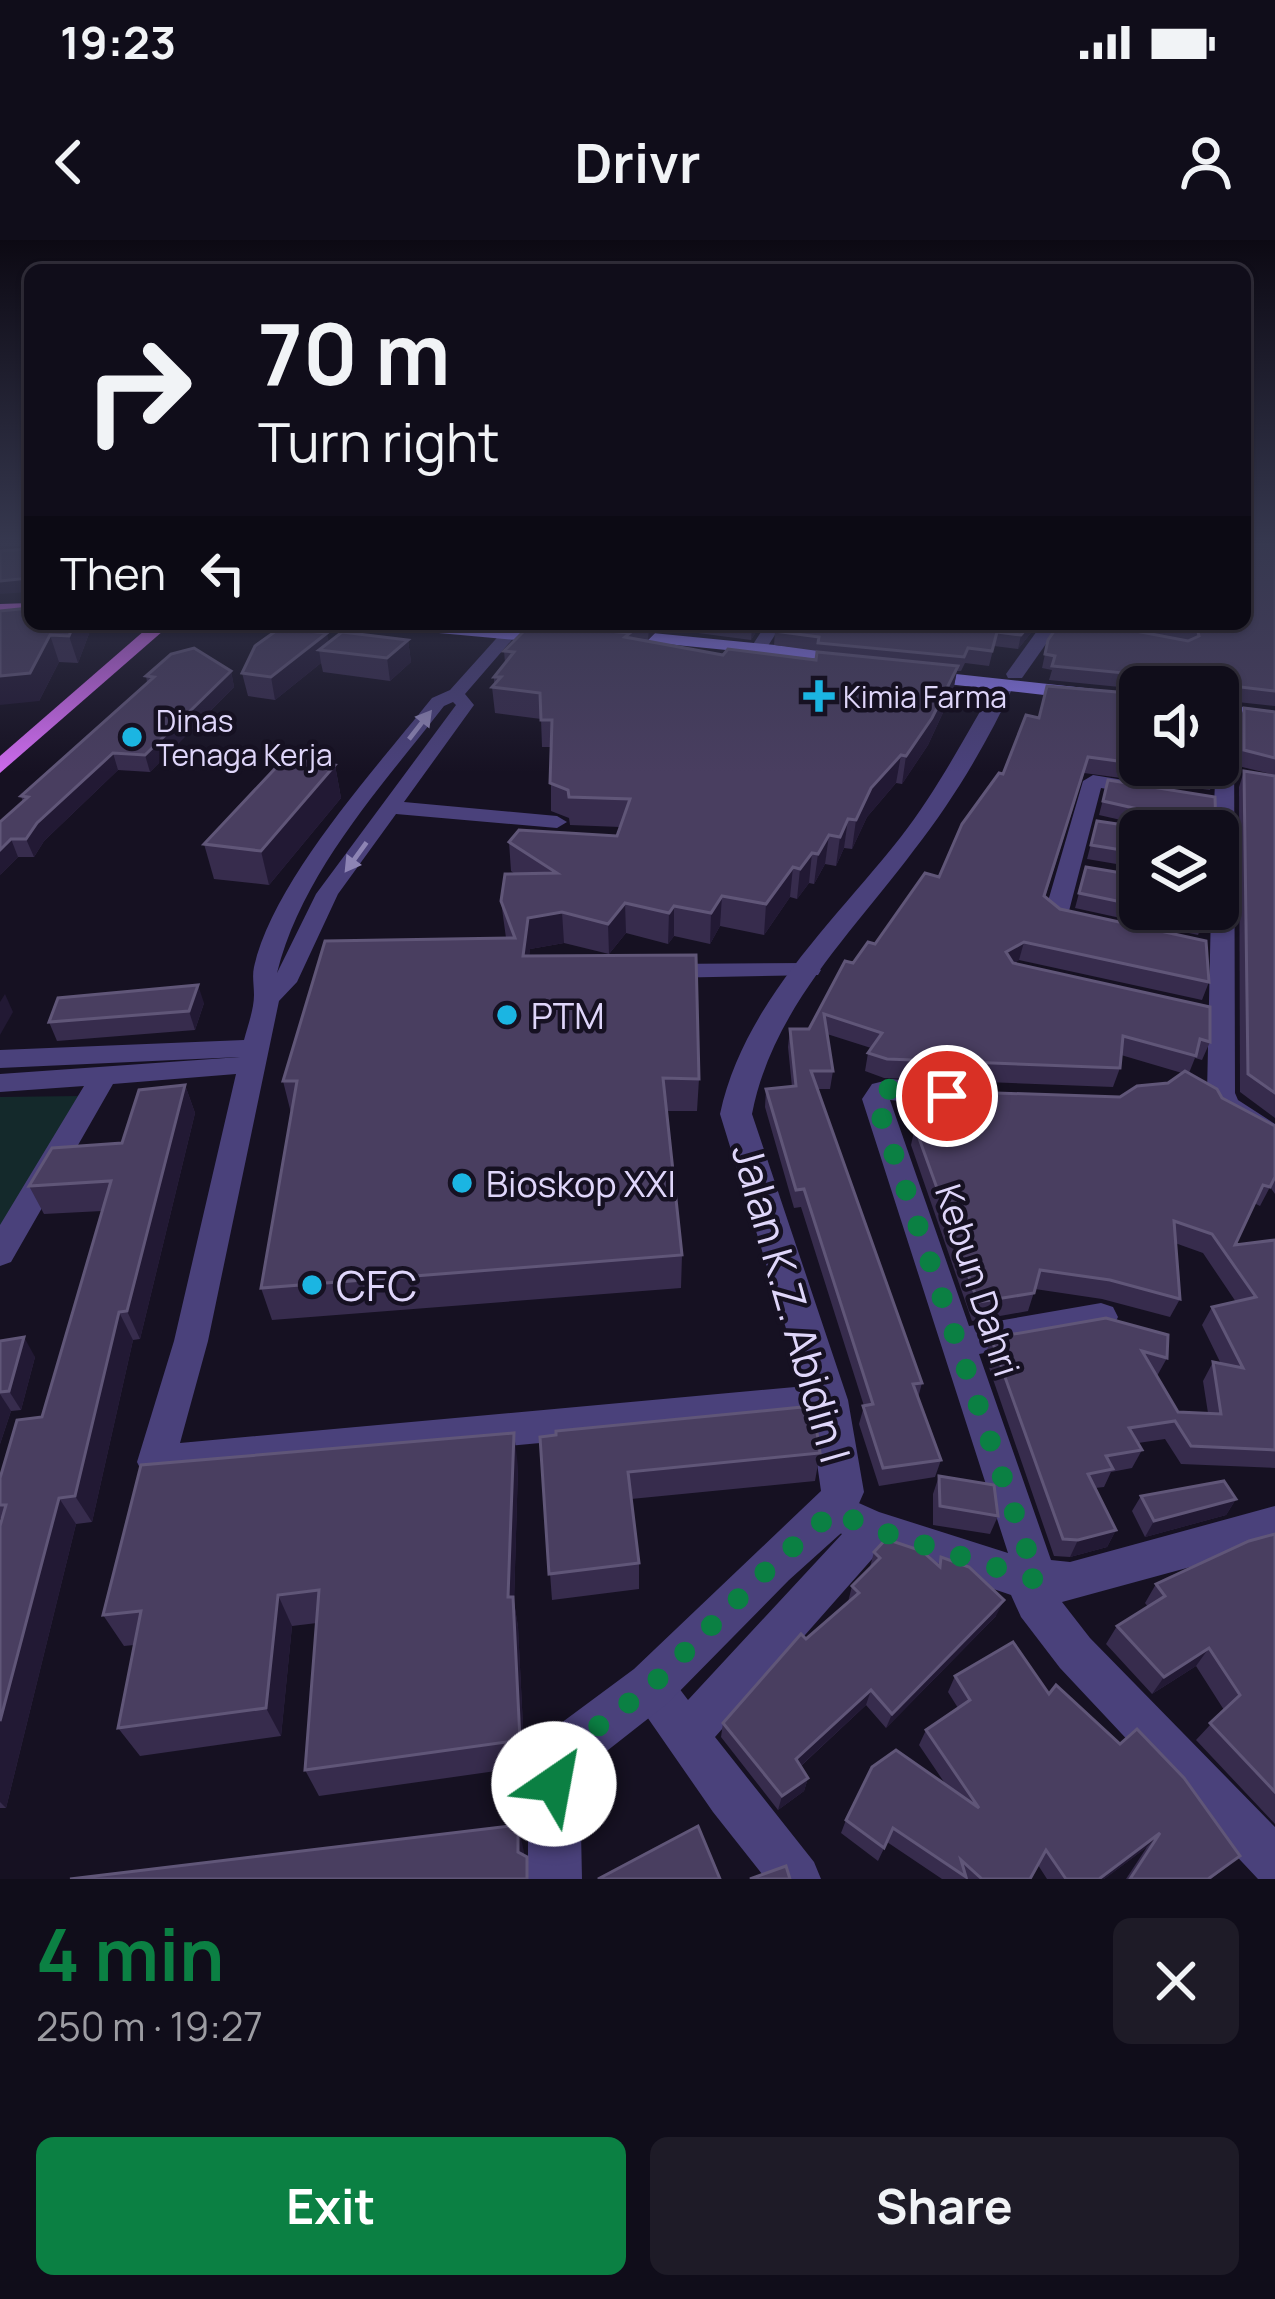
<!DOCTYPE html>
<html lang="en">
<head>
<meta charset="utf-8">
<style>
	body { margin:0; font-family:Manrope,sans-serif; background:#1e1b27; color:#f1f3f6; height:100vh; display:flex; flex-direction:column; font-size:45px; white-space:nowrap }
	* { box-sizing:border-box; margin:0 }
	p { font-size:39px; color:#9c9ca2 }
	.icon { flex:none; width:66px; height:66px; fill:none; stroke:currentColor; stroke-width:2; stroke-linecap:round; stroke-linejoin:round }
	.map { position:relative; height:1639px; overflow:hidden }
	.side { display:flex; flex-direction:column; background:#100d1a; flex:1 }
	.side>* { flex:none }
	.top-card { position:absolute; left:24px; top:24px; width:1227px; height:366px; border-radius:18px; box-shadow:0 3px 9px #0004,0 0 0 3px #302d39; background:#100d1a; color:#f1f3f6; overflow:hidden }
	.controls { position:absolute; left:1119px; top:426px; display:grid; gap:24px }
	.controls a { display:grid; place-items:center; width:120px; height:120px; border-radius:18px; background:#100d1a; box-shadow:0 3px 9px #0004,0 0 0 3px #302d39; font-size:60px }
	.pin { position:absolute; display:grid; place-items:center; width:102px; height:102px; color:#fff; margin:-51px; border:6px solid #fff; border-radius:50%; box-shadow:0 3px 12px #0007 }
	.me { position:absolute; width:132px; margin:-66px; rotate:33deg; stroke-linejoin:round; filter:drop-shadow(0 0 9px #0008) }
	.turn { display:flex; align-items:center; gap:42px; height:252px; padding:0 36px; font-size:54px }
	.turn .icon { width:156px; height:156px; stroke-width:2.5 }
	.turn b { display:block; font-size:84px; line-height:102px }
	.then { display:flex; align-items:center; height:114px; padding:0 36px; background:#0003; gap:24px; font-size:45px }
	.round { display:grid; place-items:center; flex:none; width:126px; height:126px; border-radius:18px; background:#1e1b27 }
	.overview { display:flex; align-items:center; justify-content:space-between; height:204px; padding:0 36px }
	h1 { font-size:72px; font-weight:700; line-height:90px; color:#0b8043 }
	.button { display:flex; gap:24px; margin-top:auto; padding:24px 36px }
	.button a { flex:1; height:138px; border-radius:18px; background:#0b8043; color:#fff; font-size:48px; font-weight:700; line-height:138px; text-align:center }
	.button a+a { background:#1e1b27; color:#f1f3f6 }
	.status { display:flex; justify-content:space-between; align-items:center; height:84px; padding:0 60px; background:#100d1a; direction:ltr }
	.status svg { height:33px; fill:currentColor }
	header { display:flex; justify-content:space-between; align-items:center; height:156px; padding:0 36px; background:#100d1a; font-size:54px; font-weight:700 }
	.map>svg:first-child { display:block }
	.green { fill:#14292b }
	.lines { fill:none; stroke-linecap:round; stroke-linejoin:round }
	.minor { fill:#4a417b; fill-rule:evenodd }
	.tertiary { fill:#4a417b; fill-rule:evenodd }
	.secondary { fill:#8a78ef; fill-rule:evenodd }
	.primary { fill:#cc6aed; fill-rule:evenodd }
	.wall { fill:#372c4d }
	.shaded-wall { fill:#221934 }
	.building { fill:#493e60; stroke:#605678; stroke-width:3 }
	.oneway { fill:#8d84b4 }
	.route { stroke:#0b8043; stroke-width:21; stroke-dasharray:0 37.8 }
	.poi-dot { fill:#1bb5e2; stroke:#161122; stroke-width:4.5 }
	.labels { text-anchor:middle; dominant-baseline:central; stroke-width:9; stroke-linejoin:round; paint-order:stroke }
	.far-poi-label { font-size:30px; fill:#dfd6fa; stroke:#161122; text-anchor:start }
	.poi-label { font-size:36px; fill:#dfd6fa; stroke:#161122; text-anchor:start }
	.street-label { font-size:36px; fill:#dfd6fa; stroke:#161122 }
	.near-poi-label { font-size:42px; fill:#dfd6fa; stroke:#161122; text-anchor:start }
	.near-street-label { font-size:42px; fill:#dfd6fa; stroke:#161122 }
</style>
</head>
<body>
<div class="status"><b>19:23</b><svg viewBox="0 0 49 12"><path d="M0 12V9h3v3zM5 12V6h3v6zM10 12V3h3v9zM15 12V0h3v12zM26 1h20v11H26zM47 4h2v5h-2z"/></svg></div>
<header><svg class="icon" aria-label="back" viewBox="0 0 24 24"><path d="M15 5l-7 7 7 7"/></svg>Drivr<svg class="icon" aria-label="person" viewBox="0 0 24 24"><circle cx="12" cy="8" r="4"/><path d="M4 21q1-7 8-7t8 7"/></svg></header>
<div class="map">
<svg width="1275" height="1639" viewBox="0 0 1275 1639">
	<rect width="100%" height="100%" fill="#161122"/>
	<!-- green -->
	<polygon class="green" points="81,856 0,1002 0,857"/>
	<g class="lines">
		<!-- minor -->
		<g class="minor">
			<polygon points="766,384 782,384 764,412 752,412 750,409"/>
			<path d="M503 391 517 394 465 454 474 465 404 562 557 576 567 582 557 588 396 574 338 654 297 742 279 761 208 1101 180 1203 828 1144 841 1149 846 1160 841 1171 828 1176 156 1239 143 1234 137 1222 174 1101 236 834 113 844 11 1022 0 1026V985L84 846 0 852V834L240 817 0 828V810L244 800C248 785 254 769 254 755 254 745 252 736 254 727 273 641 376 528 432 458L450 450ZM453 462 456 465 316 654 277 733C302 632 382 546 444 466Z"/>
			<polygon points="1225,466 1234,471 1235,853 1238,860 1275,884 1275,908 1216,873 1207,853 1211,669 1218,669 1218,591 1213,591 1218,468"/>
			<polygon points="1093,535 1142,543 1152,549 1142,555 1101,548 1069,671 1092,680 1080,687 1048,680 1044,675 1083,541"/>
			<polygon points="809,723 821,730 818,735 663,738 651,731 663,724"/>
			<polygon points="892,839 971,848 985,858 971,868 890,860 969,1086 1101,1063 1113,1067 1118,1077 1113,1087 1101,1091 979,1114 1051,1320 1070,1322 1275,1266 1275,1304 1062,1362 1090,1398 1275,1587 1275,1639 1258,1639 1060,1428 1021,1377 1011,1355 880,1310 715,1497 814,1622 821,1639 766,1639 713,1572 636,1461 629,1446 636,1431 651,1424 666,1431 688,1460 842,1294 820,1284 814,1271 820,1258 834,1252 879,1272 1008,1313 862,859 872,844"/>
		</g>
		<!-- tertiary -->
		<g class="tertiary">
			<polygon points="1042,384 1060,384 1022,438 1008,438 1006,434"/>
			<path d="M998 441 1014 445C987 503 954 559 914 610 852 693 772 769 752 874L848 1160 864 1252 849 1286 789 1340 668 1463 589 1525 580 1545 582 1639H528V1544L553 1489 634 1429 821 1251 808 1160 720 874C744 763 832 684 900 598 939 548 966 494 998 441Z"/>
		</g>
		<!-- secondary -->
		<g class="secondary">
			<polygon points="386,384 452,384 561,394 570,399 561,404 395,389"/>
			<polygon points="612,389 857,413 866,418 857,423 606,398 603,394"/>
			<polygon points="919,430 1140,454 1140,466 912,440 912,432"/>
			<polygon points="1218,464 1275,471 1275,483 1218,476"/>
		</g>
		<!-- primary -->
		<g class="primary">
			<polygon points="30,363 30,373 0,374 0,364"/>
			<polygon points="152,384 171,384 0,533 0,516"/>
		</g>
	</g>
	<!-- wall -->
	<g class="wall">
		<polygon points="1275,303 1275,466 1219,460 1218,447 1140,447 1140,449 1049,440 1052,430 1042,428 1048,400 1189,401 1107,384 1245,384"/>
		<polygon points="30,384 88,384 90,391 78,423 59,422 39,461"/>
		<polygon points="550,384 605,384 601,390 618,392 618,384 761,384 751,400 660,388 648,400 630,398 723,415 816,420 818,411 774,405 775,391 1038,384 1018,409 994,406 989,426 965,423 961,431 957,431 953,451 928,505 902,544 896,543 867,577 852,609 844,608 836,626 825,624 814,644 809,643 797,659 790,657 764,695 720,686 710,704 674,696 668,704 626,693 609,714 564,703 530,709 529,716 699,839 697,871 666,871 682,1015 681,1048 272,1080 261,1048 291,873 283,841 506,698 501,661 515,634 511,631 509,602 617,596 620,587 570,585 569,578 551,571 551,507 542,507 541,479 495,473 492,447 494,445 494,437 505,423 504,411"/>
		<polygon points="408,400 411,422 390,441 323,432 321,423 275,460 248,456 242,433 329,402"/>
		<polygon points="231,431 234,447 150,532 118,530 44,601 34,617 18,617 0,635 23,562 21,556 147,442 146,436"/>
		<polygon points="1244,468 1275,472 1275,535 1238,526 1238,483"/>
		<polygon points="1039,478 1215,534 1210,550 1084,533 1045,657 1060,669 1209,742 1202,760 1019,720 1013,723 1210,802 1202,820 1195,818 1189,833 1222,858 1275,886 1275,954 1270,947 1260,966 1254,963 1235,1005 1275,1000 1275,1228 1181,1224 1165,1199 1138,1203 1142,1210 1132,1228 1111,1232 1104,1247 1095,1248 1116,1290 1107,1307 1070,1317 1054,1316 985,1116 991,1098 1106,1078 1167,1118 1157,1136 1178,1172 1208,1173 1203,1141 1213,1122 1221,1124 1202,1085 1212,1067 1236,1062 1203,1013 1175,1003 1180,1059 1170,1077 1102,1059 1035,1049 1028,1071 972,1081 911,905 915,887 937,887 932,869 937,851 1120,857 1168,843 1182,833 1121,815 1120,828 1113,847 884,838 865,831 868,813 871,808 827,794 833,831 830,849 818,849 922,1143 918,1158 941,1220 935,1237 879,1246 859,1184 864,1166 801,967 794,968 765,867 766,849 792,847 788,807 790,789 809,789 853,723 875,704 939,637"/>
		<polygon points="335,525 341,558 269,645 214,639 204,604"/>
		<polygon points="1244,531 1275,536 1275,878 1240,852 1239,547"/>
		<polygon points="1108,540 1216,591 1140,591 1140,628 1087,619 1097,581 1144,588 1147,586 1099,575"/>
		<polygon points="1086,627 1140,636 1140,669 1211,669 1207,681 1204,680 1198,695 1075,668"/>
		<polygon points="204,763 195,790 57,801 49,782"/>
		<polygon points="185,845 195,873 140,1099 133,1100 92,1282 76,1284 6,1568 0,1568 0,1286 2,1280 0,1278 0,1238 42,1177 102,971 44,974 29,946 122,903"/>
		<polygon points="0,1101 35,1117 21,1170 11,1171 0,1204"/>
		<polygon points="540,1197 820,1213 815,1241 631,1259 639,1323 639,1349 552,1360"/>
		<polygon points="518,1227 514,1362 518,1387 525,1527 319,1556 305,1530 317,1383 292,1386 281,1496 140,1516 118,1488 134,1405 124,1406 103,1375"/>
		<polygon points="939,1236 998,1276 990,1294 933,1285 933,1254"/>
		<polygon points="1141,1256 1236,1259 1226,1275 1145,1297 1132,1271"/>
		<polygon points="1275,1294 1275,1584 1196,1500 1224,1470 1196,1426 1152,1454 1106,1404 1117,1386 1148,1367 1145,1363 1156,1344"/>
		<polygon points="874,1312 938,1325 941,1317 996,1376 886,1488 866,1465 801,1526 808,1538 804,1551 778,1570 721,1497 723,1483 806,1399 848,1362 852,1346 870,1327"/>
		<polygon points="955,1436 1049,1454 1240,1616 1211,1639 1126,1639 1147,1607 1104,1639 1047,1639 1038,1625 1030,1639 942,1639 887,1602 878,1621 841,1593 846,1580 946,1545 919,1505 926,1490 958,1468 948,1452"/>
	</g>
	<!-- shaded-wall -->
	<g class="shaded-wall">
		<polygon points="0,303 29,303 30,304 0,308"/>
		<polygon points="30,338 30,352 0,354 0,341"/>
		<polygon points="74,384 88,384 90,391 78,423 69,396"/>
		<polygon points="651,384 660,384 660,388 648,400 649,386"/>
		<polygon points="753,384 761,384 751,400 752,386"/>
		<polygon points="1030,384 1038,384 1018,409 1021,395"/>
		<polygon points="327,393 331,412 319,410 321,423 275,460 271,437"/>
		<polygon points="50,395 59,422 39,461 0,465 0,436"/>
		<polygon points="408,400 411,422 390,441 387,418"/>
		<polygon points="958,426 953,451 928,505 902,544 906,516"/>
		<polygon points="231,431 234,447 150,532 145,515"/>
		<polygon points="113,513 118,530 44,601 34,617 26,599 37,583"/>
		<polygon points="901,515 896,543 867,577 852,609 856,580 871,548"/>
		<polygon points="335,525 341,558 269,645 261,611"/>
		<polygon points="848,579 844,608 836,626 840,597"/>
		<polygon points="829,595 825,624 814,644 818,614"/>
		<polygon points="11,599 18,617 0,635 0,610"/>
		<polygon points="812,613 809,643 797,659 800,629"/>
		<polygon points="793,627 790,657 764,695 766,664"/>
		<polygon points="722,656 720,686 710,704 711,673"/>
		<polygon points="625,663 626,693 609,714 608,684"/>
		<polygon points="674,666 674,696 668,704 669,673"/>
		<polygon points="562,672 564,703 530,709 526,747 523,716 528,678"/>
		<polygon points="1024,702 1019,720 1002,730 1006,712"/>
		<polygon points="198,745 204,763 195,790 189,771"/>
		<polygon points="5,754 13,772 0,795 0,762"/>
		<polygon points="185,845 195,873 140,1099 127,1071"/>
		<polygon points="119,1072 133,1100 92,1282 75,1256"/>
		<polygon points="24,1097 35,1117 21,1170 9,1151"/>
		<polygon points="0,1154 11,1171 0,1204"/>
		<polygon points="514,1193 518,1227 514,1362 518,1387 525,1527 520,1500 508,1357"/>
		<polygon points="59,1258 76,1284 6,1568 0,1562 0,1481"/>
		<polygon points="1236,1259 1226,1275 1145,1297 1154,1281"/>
		<polygon points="1116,1290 1107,1307 1070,1317 1078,1300"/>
		<polygon points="278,1355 292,1386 281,1496 266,1468"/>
		<polygon points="1004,1360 996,1376 886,1488 892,1474"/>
		<polygon points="1209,1408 1196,1426 1152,1454 1164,1437"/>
		<polygon points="871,1450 866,1465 793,1533 796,1519"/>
		<polygon points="808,1538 804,1551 778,1570 782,1556"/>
		<polygon points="518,1585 524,1612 524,1639 518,1612"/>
		<polygon points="1160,1593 1147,1607 1104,1639 1099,1639"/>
	</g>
	<!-- building -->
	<g class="building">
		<polygon points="1245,303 1275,303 1275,451 1224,445 1219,449 1218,464 1218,447 1146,447 1145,435 1052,426 1055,416 1045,414 1048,400 1059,384 1099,384 1188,401 1199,396 1197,388 1179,384 1245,384"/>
		<polygon points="30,305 30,338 0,341 0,311 26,309"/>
		<polygon points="30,368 30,384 74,384 69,396 50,395 30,433 0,436 0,371"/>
		<polygon points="531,384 630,393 625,397 723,415 728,409 816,420 817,412 958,426 932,478 906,516 901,515 871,548 856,580 848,579 840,597 829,595 818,614 812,613 800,629 793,627 766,664 722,656 711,673 674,666 669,673 625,663 608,684 562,672 528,678 523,716 696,715 699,839 663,838 682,1015 261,1048 297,841 283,841 325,701 515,698 501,661 505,634 557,633 509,602 519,590 617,596 630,559 569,557 568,550 550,543 552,480 541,480 540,453 492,447 501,437 494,437 514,412 504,411"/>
		<polygon points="780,384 1030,384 1021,395 997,392 992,411 968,408 964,417 818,403 819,397 775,391"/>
		<polygon points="280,388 327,393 271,437 242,433 255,406"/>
		<polygon points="342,392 408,400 387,418 319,410"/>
		<polygon points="194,408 231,431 145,515 113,513 37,583 26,599 11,599 0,610 0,582 28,557 21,556 154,437 146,436 171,414"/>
		<polygon points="1047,446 1140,454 1140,524 1088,517 1044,656 1060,669 1206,701 1209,742 1024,702 1006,712 1013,723 1210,767 1210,802 1200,799 1196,816 1123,796 1120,828 887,819 868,813 882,793 824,774 833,831 811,831 922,1143 913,1144 941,1220 883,1228 863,1166 873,1164 804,949 796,950 766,849 796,846 790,789 809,789 845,721 853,723 868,702 875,704 925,633 939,637 962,584 999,533 1003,534 1026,475 1039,478"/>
		<polygon points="1244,468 1275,472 1275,518 1244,510"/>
		<polygon points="285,518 335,525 261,611 204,604"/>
		<polygon points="1146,525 1216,525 1215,534"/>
		<polygon points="1244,531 1275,536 1275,853 1248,834"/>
		<polygon points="1108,540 1215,557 1216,591 1140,591 1140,613 1091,605 1097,581 1144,588 1159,578 1156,573 1103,561"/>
		<polygon points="1086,627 1140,636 1140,666 1079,653"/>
		<polygon points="1153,669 1203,669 1204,680"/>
		<polygon points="198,745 189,771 49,782 58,758"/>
		<polygon points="1185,831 1217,849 1222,858 1275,886 1275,937 1270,947 1263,945 1235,1005 1275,1000 1275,1210 1191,1206 1175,1181 1129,1188 1142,1210 1106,1216 1113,1229 1088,1234 1116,1290 1078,1300 1063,1299 991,1098 1106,1078 1168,1095 1167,1118 1142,1111 1178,1172 1221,1174 1213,1122 1243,1128 1212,1067 1256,1057 1212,994 1174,981 1180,1059 1110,1040 1040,1030 1034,1053 978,1062 915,887 946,887 937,851 1120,857 1137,846 1168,843"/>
		<polygon points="185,845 127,1071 119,1072 75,1256 59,1258 0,1481 0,1286 6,1265 0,1265 0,1238 17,1180 42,1177 111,941 29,946 52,908 122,903 139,850"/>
		<polygon points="24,1097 9,1151 0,1152 0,1101"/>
		<polygon points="813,1166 820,1213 628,1232 639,1323 549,1334 540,1197 556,1195 556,1191"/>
		<polygon points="514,1193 508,1357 513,1357 520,1500 305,1530 319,1350 278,1355 266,1468 118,1488 141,1371 103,1375 141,1225"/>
		<polygon points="939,1236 994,1245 998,1276 940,1266"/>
		<polygon points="1224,1241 1236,1259 1154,1281 1141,1256"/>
		<polygon points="1275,1294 1275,1552 1210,1483 1240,1455 1209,1408 1164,1437 1117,1386 1165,1356 1156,1344 1249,1301"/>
		<polygon points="886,1299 922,1311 940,1327 941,1317 969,1327 1004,1360 892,1474 871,1450 796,1519 808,1538 782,1556 723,1483 801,1394 806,1399 859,1353 852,1346 880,1318 874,1312"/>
		<polygon points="1013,1402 1049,1454 1056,1445 1120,1504 1137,1489 1184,1538 1240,1616 1208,1639 1130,1639 1160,1593 1099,1639 1066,1639 1046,1610 1030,1639 982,1639 961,1620 966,1637 893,1588 884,1608 846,1580 872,1527 896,1510 979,1568 926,1490 970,1460 955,1436"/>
		<polygon points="518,1585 518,1612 527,1617 527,1639 70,1639"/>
		<polygon points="698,1586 720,1639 598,1639"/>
		<polygon points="786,1626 790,1639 750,1639"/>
	</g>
	<!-- one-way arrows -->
	<defs><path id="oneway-solid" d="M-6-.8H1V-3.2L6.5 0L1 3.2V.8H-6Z" transform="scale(3)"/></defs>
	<g class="oneway">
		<use href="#oneway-solid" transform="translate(420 485) rotate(-52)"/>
		<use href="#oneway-solid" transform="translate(356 617) rotate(126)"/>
	</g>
	<!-- sky -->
	<linearGradient id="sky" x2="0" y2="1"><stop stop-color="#0c0913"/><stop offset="0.57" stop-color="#36384f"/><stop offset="1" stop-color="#36384f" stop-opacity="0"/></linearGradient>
	<rect width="1275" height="533" fill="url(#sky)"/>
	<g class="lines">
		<!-- route -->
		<polyline class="route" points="554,1544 571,1507 651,1446 773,1324 834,1271 873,1289 1037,1340 876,861 878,854 892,848 947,856"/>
	</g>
	<!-- markers -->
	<g class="poi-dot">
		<path d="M813 438h12v12h12v12h-12v12h-12v-12h-12v-12h12z"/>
		<circle cx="132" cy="497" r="12"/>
		<circle cx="507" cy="775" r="12"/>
		<circle cx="462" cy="943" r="12"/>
		<circle cx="312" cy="1045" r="12"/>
	</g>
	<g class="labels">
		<!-- far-poi labels -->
		<g class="far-poi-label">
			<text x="843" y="456">Kimia Farma</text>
			<text x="156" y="480">Dinas<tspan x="156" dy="34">Tenaga Kerja</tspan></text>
		</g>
		<!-- poi labels -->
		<g class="poi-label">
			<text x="531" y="775">PTM</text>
			<text x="486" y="943">Bioskop XXI</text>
		</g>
		<!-- street labels -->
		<g class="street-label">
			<text transform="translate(978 1040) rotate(72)">Kebun Dahri</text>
		</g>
		<!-- near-poi labels -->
		<g class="near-poi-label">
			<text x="336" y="1045">CFC</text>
		</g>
		<!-- near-street labels -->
		<g class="near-street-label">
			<text transform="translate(792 1063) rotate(74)">Jalan K.Z. Abidin I</text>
		</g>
	</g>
</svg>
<div class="controls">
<a><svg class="icon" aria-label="sound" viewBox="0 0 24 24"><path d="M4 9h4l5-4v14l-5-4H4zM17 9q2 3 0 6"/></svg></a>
<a><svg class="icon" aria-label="layers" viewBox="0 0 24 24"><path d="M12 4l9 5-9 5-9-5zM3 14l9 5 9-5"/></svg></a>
</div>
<div class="pin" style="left:947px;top:856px;background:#d93025"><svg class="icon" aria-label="arrive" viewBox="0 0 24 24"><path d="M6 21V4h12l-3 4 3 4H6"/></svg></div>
<svg class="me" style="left:554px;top:1544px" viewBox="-20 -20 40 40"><circle r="19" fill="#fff"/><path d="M0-13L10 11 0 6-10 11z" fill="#0b8043"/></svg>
<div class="top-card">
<div class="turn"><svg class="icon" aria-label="right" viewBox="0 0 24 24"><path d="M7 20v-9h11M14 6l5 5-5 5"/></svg><div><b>70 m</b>Turn right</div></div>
<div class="then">Then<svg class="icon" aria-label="left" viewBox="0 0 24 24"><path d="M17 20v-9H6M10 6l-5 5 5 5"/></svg></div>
</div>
</div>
<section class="side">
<div class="overview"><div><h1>4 min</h1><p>250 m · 19:27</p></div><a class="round"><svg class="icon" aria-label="close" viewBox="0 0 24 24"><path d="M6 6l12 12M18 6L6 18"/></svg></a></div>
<div class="button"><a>Exit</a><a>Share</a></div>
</section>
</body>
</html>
